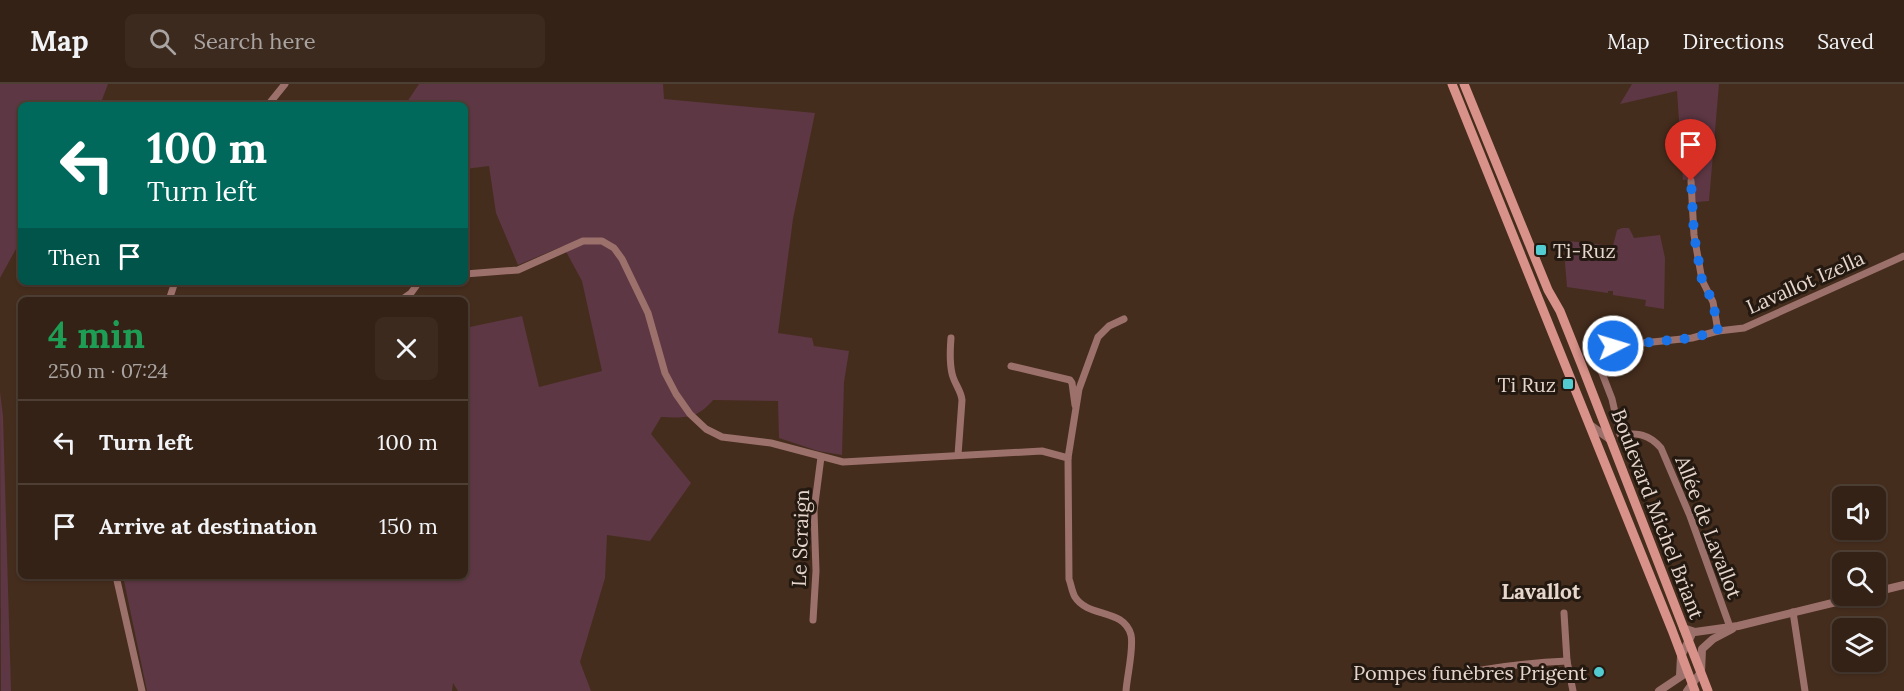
<!DOCTYPE html>
<html lang="en">
<head>
<meta charset="utf-8">
<style>
	body { margin:0; font-family:Lora,serif; background:#3c2a1f; color:#f1f3f6; height:100vh; display:flex; flex-direction:column; font-size:22px; white-space:nowrap }
	* { box-sizing:border-box; margin:0 }
	p { font-size:20px; color:#a9a4a1 }
	.icon { flex:none; width:33px; height:33px; fill:none; stroke:currentColor; stroke-width:2; stroke-linecap:round; stroke-linejoin:round }
	.map { position:relative; flex:1; overflow:hidden }
	.side { position:absolute; left:18px; top:213px; width:450px; height:282px; display:flex; flex-direction:column; background:#342216; border-radius:9px; box-shadow:0 2px 4px #0004,0 0 0 2px #4e3f35 }
	.side>* { flex:none }
	.banner { position:absolute; left:18px; top:18px; width:450px; height:183px; border-radius:9px; box-shadow:0 2px 4px #0004,0 0 0 2px #4e3f35; background:#00695c; color:#fff; overflow:hidden }
	.fabs { position:absolute; left:1832px; top:402px; display:grid; gap:12px }
	.fabs a { display:grid; place-items:center; width:54px; height:54px; border-radius:9px; background:#342216; box-shadow:0 2px 4px #0004,0 0 0 2px #4e3f35; font-size:30px }
	.pin { position:absolute; display:grid; place-items:center; width:51px; height:51px; color:#fff; margin:-62px -26px; border-radius:50% 50% 50% 0; rotate:-45deg; box-shadow:0 0 6px #0007 }
	.pin .icon { rotate:45deg }
	.me { position:absolute; width:66px; margin:-33px; rotate:85deg; stroke-linejoin:round; filter:drop-shadow(0 0 4px #0008) }
	.turn { display:flex; align-items:center; gap:21px; height:126px; padding:0 30px; font-size:27px }
	.turn .icon { width:78px; height:78px; stroke-width:2.5 }
	.turn b { display:block; font-size:42px; line-height:51px }
	.then { display:flex; align-items:center; height:57px; padding:0 30px; background:#0003; gap:12px; font-size:22px }
	.round { display:grid; place-items:center; flex:none; width:63px; height:63px; border-radius:9px; background:#3c2a1f }
	.summary { display:flex; align-items:center; justify-content:space-between; height:102px; padding:0 30px }
	h1 { font-size:36px; font-weight:700; line-height:45px; color:#1e9e55 }
	ul { padding:0; list-style:none }
	li { display:flex; align-items:center; gap:18px; height:84px; padding:0 30px; border-top:2px solid #4e3f35 }
	li div { flex:1 }
	li b { display:block; font-size:22px }
	li em { font-style:normal }
	header { display:flex; align-items:center; gap:36px; box-sizing:border-box; height:84px; padding:0 30px; background:#342216; border-bottom:2px solid #4e3f35 }
	header strong { font-size:28px }
	nav { display:flex; gap:33px; margin-inline-start:auto; font-size:21px }
	.search { width:420px; height:54px; background:#3c2a1f; display:flex; align-items:center; gap:15px; box-sizing:border-box; padding:0 21px; border-radius:9px; color:#a9a4a1; font-size:22px }
	.map>svg:first-child { display:block }
	.green { fill:#5d3744 }
	.lines { fill:none; stroke-linecap:round; stroke-linejoin:round }
	.minor { stroke:#9d716b; stroke-width:7 }
	.tertiary { stroke:#9d716b; stroke-width:8 }
	.secondary { stroke:#d8928a; stroke-width:9 }
	.route { stroke:#1a73e8; stroke-width:10; stroke-dasharray:0 18 }
	.poi-dot { fill:#52ccd0; stroke:#231911; stroke-width:2 }
	.labels { text-anchor:middle; dominant-baseline:central; stroke-width:6; stroke-linejoin:round; paint-order:stroke }
	.poi-label { font-size:20px; fill:#e6d6cc; stroke:#231911; text-anchor:end }
	.street-label { font-size:20px; fill:#e6d6cc; stroke:#231911 }
	.neighbourhood-label { font-size:21px; font-weight:bold; fill:#e6d6cc; stroke:#231911 }
</style>
</head>
<body>
<header>
<strong>Map</strong>
<div class="search"><svg class="icon" aria-label="search" viewBox="0 0 24 24"><circle cx="10" cy="10" r="6"/><path d="M15 15l6 6"/></svg>Search here</div>
<nav><a>Map</a><a>Directions</a><a>Saved</a></nav>
</header>
<div class="map">
<svg width="1904" height="607" viewBox="0 0 1904 607">
	<rect width="100%" height="100%" fill="#452d1d"/>
	<!-- green -->
	<g class="green">
		<polygon points="0,0 108,0 100,21 21,21 21,161 17,163 0,194"/>
		<path d="M419 0H663L664 15 815 29 793 135 778 249 812 254 814 262 849 267 844 298 842 371 818 367 779 354 778 317 713 316C697 335 686 334 661 333L651 350 691 399 650 457 607 451 605 494 580 578 591 607H458L453 599 452 607H147L123 492H465V244L522 232 539 303 602 287 582 197 563 162 518 181 496 129 489 82 465 85V21H405Z"/>
		<polygon points="1632,0 1719,0 1709,117 1696,118 1693,95 1683,96 1677,7 1620,20"/>
		<polygon points="1622,144 1629,144 1634,154 1660,151 1665,174 1664,225 1645,222 1646,216 1613,211 1613,207 1608,207 1608,209 1567,203 1565,179 1568,157 1613,162 1617,146"/>
		<polygon points="0,308 3,332 11,607 1,607"/>
	</g>
	<g class="lines">
		<!-- minor -->
		<g class="minor">
			<polyline points="268,21 285,0"/>
			<polyline points="1691,97 1694,151 1702,196 1713,218 1718,247"/>
			<path d="M465 190 518 186 583 157H602L614 164 622 175 648 229 665 289 676 310 690 330 706 345 722 353 771 359 843 378 1042 367 1068 374 1069 495C1071 500 1072 508 1075 513 1088 534 1124 524 1131 551 1134 564 1127 592 1126 607"/>
			<polyline points="169,216 175,198"/>
			<polyline points="401,216 411,209 419,198"/>
			<path d="M951 254C950 266 949 281 953 293 956 302 961 307 962 316L958 371"/>
			<polyline points="1011,282 1070,296 1072,299 1075,321"/>
			<polyline points="1620,350 1612,315 1600,284 1603,266 1613,262 1692,254 1718,247 1744,244 1904,172"/>
			<path d="M1620 350C1638 349 1649 350 1661 364L1690 432 1730 543"/>
			<polyline points="1068,374 1079,305 1098,253 1109,242 1124,235"/>
			<polyline points="116,492 142,607"/>
			<polyline points="1793,528 1805,607"/>
			<polyline points="1564,529 1567,577 1573,607"/>
			<polyline points="813,536 816,487 814,427 821,373"/>
			<path d="M1444 594C1483 584 1526 579 1567 577"/>
		</g>
		<!-- tertiary -->
		<g class="tertiary">
			<polyline points="1590,341 1611,356"/>
			<polyline points="1875,508 1904,501"/>
			<polyline points="1683,542 1683,544 1695,548 1738,542 1861,512"/>
			<polyline points="1680,592 1681,572 1691,552"/>
			<polyline points="1659,607 1683,591"/>
			<polyline points="1687,607 1701,588 1702,565 1713,555 1732,545"/>
		</g>
		<!-- secondary -->
		<g class="secondary">
			<polyline points="1452,0 1672,546 1695,607"/>
			<polyline points="1464,0 1548,206 1560,227 1582,282 1708,607"/>
		</g>
	</g>
	<g class="lines">
		<!-- route -->
		<polyline class="route" points="1613,262 1692,254 1718,247 1713,218 1702,196 1694,151 1691,97"/>
	</g>
	<!-- markers -->
	<g class="poi-dot">
		<rect x="1535" y="160" width="12" height="12" rx="3"/>
		<rect x="1562" y="294" width="12" height="12" rx="3"/>
		<circle cx="1599" cy="588" r="6"/>
	</g>
	<g class="labels">
		<!-- poi labels -->
		<g class="poi-label">
			<text x="1553" y="166" text-anchor="start">Ti-Ruz</text>
			<text x="1556" y="300">Ti Ruz</text>
			<text x="1587" y="588">Pompes funèbres Prigent</text>
		</g>
		<!-- street labels -->
		<g class="street-label">
			<text transform="translate(1805 198) rotate(-24)">Lavallot Izella</text>
			<text transform="translate(1658 430) rotate(69)">Boulevard Michel Briant</text>
			<text transform="translate(1709 443) rotate(69)">Allée de Lavallot</text>
			<text transform="translate(800 454) rotate(-88)">Le Scraign</text>
		</g>
		<!-- neighbourhood labels -->
		<g class="neighbourhood-label">
			<text x="1541" y="507">Lavallot</text>
		</g>
	</g>
</svg>
<div class="fabs">
<a><svg class="icon" aria-label="sound" viewBox="0 0 24 24"><path d="M4 9h4l5-4v14l-5-4H4zM17 9q2 3 0 6"/></svg></a>
<a><svg class="icon" aria-label="search" viewBox="0 0 24 24"><circle cx="10" cy="10" r="6"/><path d="M15 15l6 6"/></svg></a>
<a><svg class="icon" aria-label="layers" viewBox="0 0 24 24"><path d="M12 4l9 5-9 5-9-5zM3 14l9 5 9-5"/></svg></a>
</div>
<div class="pin" style="left:1691px;top:97px;background:#d93025"><svg class="icon" aria-label="arrive" viewBox="0 0 24 24"><path d="M6 21V4h12l-3 4 3 4H6"/></svg></div>
<svg class="me" style="left:1613px;top:262px" viewBox="-20 -20 40 40"><circle r="17" fill="#1a73e8" stroke="#fff" stroke-width="3"/><path d="M0-11L8 9 0 5-8 9z" fill="#fff"/></svg>
<div class="banner">
<div class="turn"><svg class="icon" aria-label="left" viewBox="0 0 24 24"><path d="M17 20v-9H6M10 6l-5 5 5 5"/></svg><div><b>100 m</b>Turn left</div></div>
<div class="then">Then<svg class="icon" aria-label="arrive" viewBox="0 0 24 24"><path d="M6 21V4h12l-3 4 3 4H6"/></svg></div>
</div>
<section class="side">
<div class="summary"><div><h1>4 min</h1><p>250 m · 07:24</p></div><a class="round"><svg class="icon" aria-label="close" viewBox="0 0 24 24"><path d="M6 6l12 12M18 6L6 18"/></svg></a></div>
<ul>
<li><svg class="icon" aria-label="left" viewBox="0 0 24 24"><path d="M17 20v-9H6M10 6l-5 5 5 5"/></svg><div><b>Turn left</b></div><em>100 m</em></li>
<li><svg class="icon" aria-label="arrive" viewBox="0 0 24 24"><path d="M6 21V4h12l-3 4 3 4H6"/></svg><div><b>Arrive at destination</b></div><em>150 m</em></li>
</ul>
</section>
</div>
</body>
</html>
